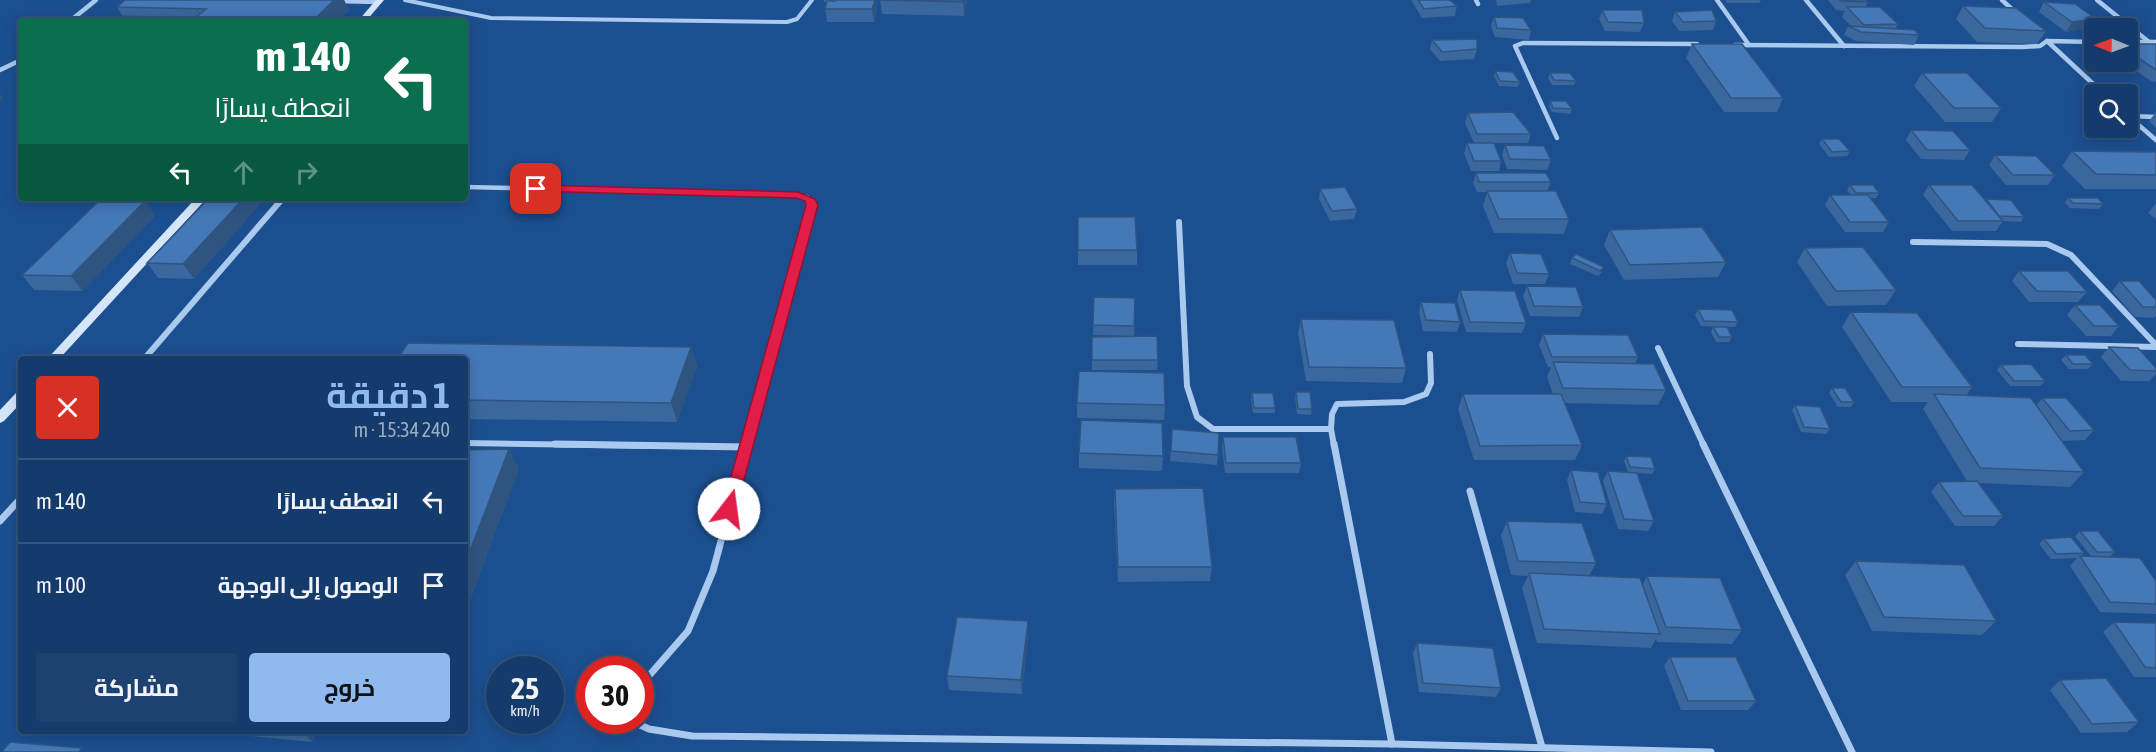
<!DOCTYPE html>
<html lang="ar">
<head>
<meta charset="utf-8">
<style>
	body { margin:0; font-family:"Asap Condensed",Cairo,sans-serif; background:#1d4271; color:#f1f3f6; direction:rtl; height:100vh; display:flex; flex-direction:column; font-size:22px; white-space:nowrap }
	* { box-sizing:border-box; margin:0 }
	p { font-size:20px; color:#9dadc1 }
	.icon { flex:none; width:33px; height:33px; fill:none; stroke:currentColor; stroke-width:2; stroke-linecap:round; stroke-linejoin:round }
	.map { position:relative; flex:1; overflow:hidden; direction:ltr }
	.side { position:absolute; left:18px; top:356px; width:450px; height:378px; display:flex; flex-direction:column; background:#143b6b; border-radius:6px; box-shadow:0 3px 15px #0003,0 0 0 2px #33557e; direction:rtl }
	.side>* { flex:none }
	.hud { position:absolute; left:18px; top:18px; width:450px; height:183px; border-radius:6px; box-shadow:0 3px 15px #0003,0 0 0 2px #33557e; direction:rtl; background:#0b6e4f; color:#fff; overflow:hidden }
	.needle { width:39px; rotate:271deg }
	.fabs { position:absolute; left:2084px; top:18px; display:grid; gap:12px }
	.fabs a { display:grid; place-items:center; width:54px; height:54px; border-radius:6px; background:#143b6b; box-shadow:0 3px 15px #0003,0 0 0 2px #33557e; font-size:30px }
	.speed { position:absolute; left:486px; top:656px; display:flex; gap:12px; font-size:30px; font-weight:700; text-align:center }
	.speed>* { display:grid; place-content:center; width:78px; height:78px; border-radius:50%; background:#143b6b; box-shadow:0 3px 15px #0003,0 0 0 2px #33557e; line-height:1 }
	.speed small { font-size:15px; font-weight:400 }
	.speed .limit { border:9px solid #d22; background:#fff; color:#111 }
	.pin { position:absolute; display:grid; place-items:center; width:51px; height:51px; color:#fff; margin:-26px; border-radius:12px; box-shadow:0 3px 9px #0006 }
	.me { position:absolute; width:66px; margin:-33px; rotate:15deg; stroke-linejoin:round; filter:drop-shadow(0 0 4px #0008) }
	.turn { display:flex; align-items:center; gap:21px; height:126px; padding:0 18px; font-size:27px }
	.turn .icon { width:78px; height:78px; stroke-width:2.5 }
	.turn b { display:block; font-size:42px; line-height:51px }
	.lanes { display:flex; align-items:center; height:57px; padding:0 18px; background:#0003; justify-content:center; gap:30px; direction:ltr }
	.lanes .off { opacity:.35 }
	.round { display:grid; place-items:center; flex:none; width:63px; height:63px; border-radius:6px; background:#1d4271 }
	.head { display:flex; align-items:center; justify-content:space-between; height:102px; padding:0 18px }
	h1 { font-size:36px; font-weight:700; line-height:45px; color:#90b9f0 }
	.cta { display:flex; gap:12px; margin-top:auto; padding:12px 18px }
	.cta a { flex:1; height:69px; border-radius:6px; background:#90b9f0; color:#111; font-size:24px; font-weight:700; line-height:69px; text-align:center }
	.cta a+a { background:#1d4271; color:#f1f3f6 }
	ul { padding:0; list-style:none }
	li { display:flex; align-items:center; gap:18px; height:84px; padding:0 18px; border-top:2px solid #33557e }
	li div { flex:1 }
	li b { display:block; font-size:22px }
	li em { font-style:normal }
	.map>svg:first-child { display:block }
	.lines { fill:none; stroke-linecap:round; stroke-linejoin:round }
	.lane { stroke:#a9c9ee; stroke-width:4 }
	.street-far2 { stroke:#a9c9ee; stroke-width:4.5 }
	.street-far1 { stroke:#a9c9ee; stroke-width:6 }
	.street { stroke:#a9c9ee; stroke-width:7 }
	.secondary { fill:#d6e6fa; fill-rule:evenodd }
	.wall { fill:#3a679d }
	.shaded-wall { fill:#305480 }
	.building { fill:#4478b7; stroke:#305480; stroke-width:1.5 }
	.route { fill:#e11d48; stroke:#92132f; stroke-width:1.5 }
</style>
</head>
<body>
<div class="map">
<svg width="2156" height="752" viewBox="0 0 2156 752">
	<rect width="100%" height="100%" fill="#1b4f8f"/>
	<g class="lines">
		<!-- lane -->
		<polyline class="lane" points="405,0 491,18 787,22 797,19 812,0"/>
		<!-- street-far2 -->
		<g class="street-far2">
			<polyline points="1476,0 1478,4"/>
			<polyline points="1717,0 1749,45"/>
			<polyline points="1806,0 1844,46"/>
			<polyline points="2002,0 2015,12"/>
			<polyline points="2097,0 2149,42"/>
			<polyline points="337,1 378,2"/>
			<polyline points="70,21 96,0"/>
			<polyline points="2047,41 2104,94"/>
			<polyline points="2127,42 2156,42"/>
			<polyline points="1735,45 2022,47 2040,46 2047,41 2094,42"/>
			<polyline points="0,70 21,60"/>
			<polyline points="2127,115 2156,140"/>
			<polyline points="2129,116 2156,117"/>
			<polyline points="1557,138 1515,46 1523,43 1697,44"/>
			<polyline points="465,187 798,195 808,199"/>
		</g>
		<!-- street-far1 -->
		<g class="street-far1">
			<polyline points="1179,222 1187,386 1197,417 1213,429 1331,429 1334,446"/>
			<polyline points="1913,242 2047,244 2071,255 2156,345"/>
			<polyline points="2018,344 2156,347"/>
			<polyline points="1658,348 1704,446"/>
			<polyline points="146,357 166,358"/>
			<polyline points="145,358 283,198"/>
			<polyline points="1331,429 1332,414 1337,404 1404,402 1426,394 1431,383 1430,354"/>
			<polyline points="465,443 660,446"/>
			<polyline points="747,446 812,205 807,198"/>
		</g>
		<!-- street -->
		<g class="street">
			<polyline points="555,444 746,447"/>
			<polyline points="1334,444 1392,744"/>
			<polyline points="1703,444 1852,752"/>
			<polyline points="1470,491 1542,747"/>
			<polyline points="0,521 21,498"/>
			<polyline points="640,686 688,631 713,571 747,444"/>
			<polyline points="629,720 649,729 692,736 1392,744 1711,752"/>
		</g>
		<!-- secondary -->
		<g class="secondary">
			<polygon points="376,0 384,0 366,21 358,21"/>
			<polygon points="196,198 207,198 60,358 48,358"/>
			<polygon points="21,391 21,403 4,421 0,423 0,410 17,392"/>
		</g>
	</g>
	<!-- wall -->
	<g class="wall">
		<polygon points="125,0 357,0 344,0 349,10 338,21 111,21 123,17 117,7"/>
		<polygon points="824,0 876,0 877,9 874,22 827,22 825,9 827,2 824,2"/>
		<polygon points="880,0 967,0 964,16 882,14"/>
		<polygon points="1411,0 1450,0 1457,6 1455,16 1422,18"/>
		<polygon points="1496,0 1531,0 1530,3 1497,6"/>
		<polygon points="1725,0 1761,0 1759,3 1727,3"/>
		<polygon points="1828,0 1866,0 1868,2 1865,7 1898,24 1895,29 1919,35 1914,45 1856,41 1844,35 1848,26 1851,26 1842,17 1845,11 1836,10"/>
		<polygon points="2044,2 2096,19 2089,28 2066,32 2039,12"/>
		<polygon points="1963,6 2046,31 2037,44 1977,42 1956,19"/>
		<polygon points="1602,10 1644,23 1640,32 1605,31 1599,19"/>
		<polygon points="1675,12 1716,21 1713,30 1679,31 1672,21"/>
		<polygon points="1494,17 1531,30 1529,40 1495,37 1491,26"/>
		<polygon points="1432,40 1477,49 1474,59 1440,61 1430,49"/>
		<polygon points="1692,44 1783,98 1777,112 1724,112 1686,58"/>
		<polygon points="2127,44 2156,44 2156,82 2151,81 2123,62 2127,62"/>
		<polygon points="1495,71 1520,82 1518,87 1499,86 1494,76"/>
		<polygon points="1550,73 1576,81 1574,85 1552,85 1548,78"/>
		<polygon points="1922,73 2001,108 1992,122 1945,122 1914,86"/>
		<polygon points="1550,101 1572,109 1570,114 1552,112 1549,106"/>
		<polygon points="2156,112 2156,128 2149,121"/>
		<polygon points="1468,113 1531,134 1528,143 1494,143 1501,161 1499,171 1471,171 1464,153 1467,143 1474,143 1465,123"/>
		<polygon points="1911,130 1970,150 1964,160 1921,159 1906,140"/>
		<polygon points="1822,139 1850,151 1847,156 1829,157 1819,144"/>
		<polygon points="1505,145 1551,160 1547,170 1507,169 1502,155"/>
		<polygon points="2072,151 2156,152 2156,189 2085,189 2062,166"/>
		<polygon points="1995,155 2055,175 2048,185 2006,185 1989,165"/>
		<polygon points="1476,173 1551,182 1547,191 1569,219 1564,234 1494,233 1483,206 1487,192 1477,192 1473,183"/>
		<polygon points="1850,185 1879,193 1876,198 1870,198 1889,222 1883,232 1845,232 1825,205 1830,195 1851,195 1847,190"/>
		<polygon points="1929,185 1985,201 1986,199 2024,217 2021,222 2003,221 1996,231 1952,231 1923,195"/>
		<polygon points="1320,189 1357,209 1354,219 1330,221 1319,199"/>
		<polygon points="209,198 265,198 194,279 158,278 147,263"/>
		<polygon points="2068,198 2103,204 2099,209 2070,208 2065,203"/>
		<polygon points="145,201 155,216 82,291 34,290 22,275"/>
		<polygon points="2156,203 2156,219 2148,213"/>
		<polygon points="1078,217 1137,250 1137,265 1078,265"/>
		<polygon points="1610,230 1726,262 1718,277 1624,280 1604,245"/>
		<polygon points="1805,248 1896,290 1886,305 1827,306 1797,262"/>
		<polygon points="1510,253 1549,274 1545,284 1513,284 1506,263"/>
		<polygon points="1572,258 1602,272 1598,276 1570,264"/>
		<polygon points="2019,271 2087,292 2078,302 2029,302 2012,281"/>
		<polygon points="2120,281 2156,300 2156,316 2154,318 2135,317 2112,291"/>
		<polygon points="1527,286 1583,307 1579,317 1530,316 1523,296"/>
		<polygon points="1460,290 1526,323 1522,333 1466,332 1457,300"/>
		<polygon points="1094,297 1135,298 1134,336 1158,360 1157,370 1092,370 1092,337 1130,336 1093,335"/>
		<polygon points="1421,302 1460,322 1457,332 1423,331 1419,312"/>
		<polygon points="2075,305 2119,326 2111,336 2086,336 2067,315"/>
		<polygon points="1698,309 1738,322 1735,327 1727,327 1732,337 1729,342 1716,342 1711,332 1713,327 1716,327 1701,326 1695,315"/>
		<polygon points="1851,312 1972,387 1966,396 2036,406 2042,398 2094,430 2085,440 2062,441 2084,472 2070,487 1979,483 2003,516 1994,526 1955,526 1931,492 1939,482 1967,481 1923,409 1928,402 1891,402 1842,327"/>
		<polygon points="1301,319 1406,368 1402,383 1306,381 1298,333"/>
		<polygon points="1543,334 1638,357 1635,364 1666,390 1658,405 1565,403 1582,445 1575,460 1474,460 1458,409 1463,394 1553,394 1547,377 1551,367 1548,367 1539,345"/>
		<polygon points="691,347 697,366 677,422 465,419 465,358"/>
		<polygon points="2109,347 2156,368 2156,374 2149,381 2121,381 2101,357"/>
		<polygon points="2066,355 2093,364 2088,369 2069,369 2061,360"/>
		<polygon points="2001,365 2045,381 2040,386 2010,386 1997,370"/>
		<polygon points="1832,388 1854,402 1851,407 1838,407 1829,393"/>
		<polygon points="1296,392 1312,409 1311,415 1297,414 1295,397"/>
		<polygon points="1252,393 1275,408 1275,413 1253,413 1251,398"/>
		<polygon points="1077,403 1165,405 1164,420 1077,418"/>
		<polygon points="1795,405 1830,429 1826,434 1801,432 1792,410"/>
		<polygon points="1172,429 1218,455 1217,465 1170,461"/>
		<polygon points="1223,437 1301,463 1299,473 1225,473 1222,447"/>
		<polygon points="465,450 519,468 470,600 465,600"/>
		<polygon points="1079,453 1163,456 1162,471 1079,468"/>
		<polygon points="1626,456 1655,469 1652,474 1637,473 1654,521 1648,531 1618,529 1603,481 1608,471 1628,472 1624,461"/>
		<polygon points="1571,470 1607,504 1602,514 1575,512 1567,480"/>
		<polygon points="1115,489 1212,567 1210,581 1118,582 1114,503"/>
		<polygon points="1507,521 1596,563 1589,576 1643,584 1647,576 1742,630 1732,644 1657,642 1656,639 1651,648 1537,643 1522,588 1528,576 1511,575 1501,535"/>
		<polygon points="2080,531 2115,552 2109,557 2156,581 2156,614 2100,612 2070,566 2077,558 2051,559 2039,544 2044,539 2084,553 2081,556 2091,556 2075,536"/>
		<polygon points="1856,561 1996,621 1982,635 1872,631 1845,575"/>
		<polygon points="1028,621 1028,635 1022,694 949,690 947,676"/>
		<polygon points="2114,622 2156,623 2156,677 2134,677 2103,632"/>
		<polygon points="1417,643 1501,688 1496,697 1419,692 1413,653"/>
		<polygon points="1670,657 1756,701 1748,710 1681,710 1664,666"/>
		<polygon points="2060,680 2139,722 2127,732 2081,733 2050,690"/>
		<polygon points="237,730 317,730 312,742 241,735"/>
	</g>
	<!-- shaded-wall -->
	<g class="shaded-wall">
		<polygon points="334,0 344,0 349,10 338,21 313,21"/>
		<polygon points="875,0 876,0 877,9 874,22 872,9"/>
		<polygon points="963,0 967,0 964,16 963,2"/>
		<polygon points="2096,19 2089,28 2066,32 2072,22"/>
		<polygon points="0,94 3,99 0,101"/>
		<polygon points="244,198 265,198 194,279 183,264"/>
		<polygon points="145,201 155,216 82,291 71,276"/>
		<polygon points="691,347 697,366 677,422 671,403"/>
		<polygon points="509,449 519,468 470,600 465,592 465,564"/>
		<polygon points="1028,621 1028,635 1022,694 1021,680"/>
		<polygon points="301,730 317,730 312,742"/>
	</g>
	<!-- building -->
	<g class="building">
		<polygon points="125,0 334,0 313,21 191,21 206,9 117,7"/>
		<polygon points="836,0 875,0 872,9 825,9 827,1 835,1"/>
		<polygon points="880,0 963,0 963,2"/>
		<polygon points="1418,0 1450,0 1457,6 1424,9"/>
		<polygon points="1840,0 1866,0 1868,2 1840,1"/>
		<polygon points="2044,2 2075,4 2096,19 2072,22"/>
		<polygon points="1963,6 2016,8 2046,31 1985,28"/>
		<polygon points="1847,7 1880,7 1898,24 1864,25"/>
		<polygon points="1602,10 1642,10 1644,23 1608,22"/>
		<polygon points="1712,10 1716,21 1683,22 1675,12"/>
		<polygon points="117,16 145,17 141,21 111,21"/>
		<polygon points="1494,17 1523,18 1531,30 1497,28"/>
		<polygon points="1848,26 1915,30 1919,35 1861,32"/>
		<polygon points="1477,39 1477,49 1442,52 1432,40"/>
		<polygon points="1692,44 1742,44 1783,98 1731,98"/>
		<polygon points="2127,44 2156,44 2156,70 2127,50"/>
		<polygon points="1495,71 1513,72 1520,82 1500,81"/>
		<polygon points="1550,73 1570,73 1576,81 1554,80"/>
		<polygon points="1922,73 1967,73 2001,108 1954,108"/>
		<polygon points="1550,101 1566,101 1572,109 1553,108"/>
		<polygon points="1513,112 1531,134 1477,134 1468,113"/>
		<polygon points="1911,130 1953,131 1970,150 1927,150"/>
		<polygon points="1822,139 1839,139 1850,151 1832,152"/>
		<polygon points="1467,143 1494,143 1501,161 1474,161"/>
		<polygon points="1505,145 1544,146 1551,160 1510,159"/>
		<polygon points="2072,151 2156,152 2156,175 2096,174"/>
		<polygon points="1995,155 2036,156 2055,175 2013,175"/>
		<polygon points="1476,173 1546,173 1551,182 1479,182"/>
		<polygon points="1850,185 1873,185 1879,193 1856,193"/>
		<polygon points="1929,185 1972,185 2003,221 1958,221"/>
		<polygon points="1345,187 1357,209 1332,211 1320,189"/>
		<polygon points="1487,191 1556,191 1569,219 1499,219"/>
		<polygon points="1830,195 1868,195 1889,222 1850,222"/>
		<polygon points="209,198 244,198 183,264 147,263"/>
		<polygon points="2068,198 2098,198 2103,204 2073,203"/>
		<polygon points="1986,199 2011,200 2024,217 1999,216"/>
		<polygon points="100,200 145,201 71,276 22,275"/>
		<polygon points="1078,217 1135,217 1137,250 1078,250"/>
		<polygon points="1702,227 1726,262 1630,265 1610,230"/>
		<polygon points="1863,247 1896,290 1836,291 1805,248"/>
		<polygon points="1510,253 1541,254 1549,274 1517,273"/>
		<polygon points="1576,254 1604,267 1600,271 1572,258"/>
		<polygon points="2019,271 2068,271 2087,292 2037,291"/>
		<polygon points="2120,281 2139,281 2156,300 2156,307 2143,307"/>
		<polygon points="1527,286 1576,287 1583,307 1534,306"/>
		<polygon points="1460,290 1515,291 1526,323 1470,322"/>
		<polygon points="1094,297 1135,298 1134,326 1093,325"/>
		<polygon points="1421,302 1455,303 1460,322 1426,320"/>
		<polygon points="2075,305 2100,305 2119,326 2094,326"/>
		<polygon points="1698,309 1732,310 1738,322 1704,321"/>
		<polygon points="1851,312 1917,313 1972,387 1902,387"/>
		<polygon points="1301,319 1394,320 1406,368 1309,367"/>
		<polygon points="1713,327 1727,327 1732,337 1719,337"/>
		<polygon points="1543,334 1628,335 1638,357 1552,357"/>
		<polygon points="1157,336 1158,360 1092,360 1092,337"/>
		<polygon points="408,343 691,347 671,403 465,400 465,358 398,358"/>
		<polygon points="2109,347 2138,348 2156,368 2156,371 2130,370"/>
		<polygon points="2066,355 2085,355 2093,364 2073,364"/>
		<polygon points="1553,362 1654,364 1666,390 1563,388"/>
		<polygon points="2031,364 2045,381 2014,381 2001,365"/>
		<polygon points="1079,371 1164,373 1165,405 1077,403"/>
		<polygon points="1832,388 1845,388 1854,402 1841,402"/>
		<polygon points="1296,392 1310,392 1312,409 1298,409"/>
		<polygon points="1252,393 1273,393 1275,408 1254,408"/>
		<polygon points="1463,394 1561,394 1582,445 1480,446"/>
		<polygon points="1934,394 2031,398 2084,472 1980,468"/>
		<polygon points="2042,398 2066,398 2094,430 2070,431"/>
		<polygon points="1795,405 1820,407 1830,429 1804,427"/>
		<polygon points="1081,420 1162,423 1163,456 1079,453"/>
		<polygon points="1172,429 1219,433 1218,455 1171,451"/>
		<polygon points="1223,437 1296,437 1301,463 1226,463"/>
		<polygon points="509,449 465,564 465,450"/>
		<polygon points="1626,456 1651,457 1655,469 1630,467"/>
		<polygon points="1571,470 1598,472 1607,504 1580,502"/>
		<polygon points="1608,471 1637,473 1654,521 1624,519"/>
		<polygon points="1977,481 2003,516 1963,516 1939,482"/>
		<polygon points="1203,488 1212,567 1118,567 1115,489"/>
		<polygon points="1507,521 1582,523 1596,563 1518,561"/>
		<polygon points="2080,531 2098,531 2115,552 2097,552"/>
		<polygon points="2071,537 2084,553 2056,554 2044,539"/>
		<polygon points="2080,556 2140,558 2156,581 2156,604 2110,602"/>
		<polygon points="1856,561 1964,565 1996,621 1884,617"/>
		<polygon points="1529,573 1640,578 1660,634 1544,629"/>
		<polygon points="1647,576 1720,578 1742,630 1666,627"/>
		<polygon points="957,617 1028,621 1021,680 947,676"/>
		<polygon points="2114,622 2156,623 2156,668 2145,667"/>
		<polygon points="1417,643 1493,648 1501,688 1423,683"/>
		<polygon points="1670,657 1736,657 1756,701 1688,701"/>
		<polygon points="2106,678 2139,722 2092,724 2060,680"/>
		<polygon points="10,742 82,748 79,752 2,752"/>
	</g>
	<!-- route -->
	<polygon class="route" points="536,185 798,192 815,199 818,205 735,513 724,513 722,509 806,205 805,201 797,198 532,191 532,186"/>
</svg>
<div class="fabs">
<a><svg class="needle" viewBox="-14 -14 28 28"><path d="M0-13l5 13h-10z" fill="#e53935"/><path d="M0 13l5-13h-10z" fill="#9dadc1"/></svg></a>
<a><svg class="icon" aria-label="search" viewBox="0 0 24 24"><circle cx="10" cy="10" r="6"/><path d="M15 15l6 6"/></svg></a>
</div>
<div class="speed"><div>25<small>km/h</small></div><div class="limit">30</div></div>
<div class="pin" style="left:536px;top:189px;background:#d93025"><svg class="icon" aria-label="arrive" viewBox="0 0 24 24"><path d="M6 21V4h12l-3 4 3 4H6"/></svg></div>
<svg class="me" style="left:729px;top:509px" viewBox="-20 -20 40 40"><circle r="19" fill="#fff"/><path d="M0-13L10 11 0 6-10 11z" fill="#e11d48"/></svg>
<div class="hud">
<div class="turn"><svg class="icon" aria-label="left" viewBox="0 0 24 24"><path d="M17 20v-9H6M10 6l-5 5 5 5"/></svg><div><b>140 m</b>انعطف يسارًا</div></div>
<div class="lanes"><svg class="icon" aria-label="left" viewBox="0 0 24 24"><path d="M17 20v-9H6M10 6l-5 5 5 5"/></svg><svg class="icon off" aria-label="ahead" viewBox="0 0 24 24"><path d="M12 20V5M6 11l6-6 6 6"/></svg><svg class="icon off" aria-label="right" viewBox="0 0 24 24"><path d="M7 20v-9h11M14 6l5 5-5 5"/></svg></div>
</div>
<section class="side">
<div class="head"><div><h1>1 دقيقة</h1><p>240 m · 15:34</p></div><a class="round" style="background:#d93025;color:#fff"><svg class="icon" aria-label="close" viewBox="0 0 24 24"><path d="M6 6l12 12M18 6L6 18"/></svg></a></div>
<ul>
<li><svg class="icon" aria-label="left" viewBox="0 0 24 24"><path d="M17 20v-9H6M10 6l-5 5 5 5"/></svg><div><b>انعطف يسارًا</b></div><em>140 m</em></li>
<li><svg class="icon" aria-label="arrive" viewBox="0 0 24 24"><path d="M6 21V4h12l-3 4 3 4H6"/></svg><div><b>الوصول إلى الوجهة</b></div><em>100 m</em></li>
</ul>
<div class="cta"><a>خروج</a><a>مشاركة</a></div>
</section>
</div>
</body>
</html>
